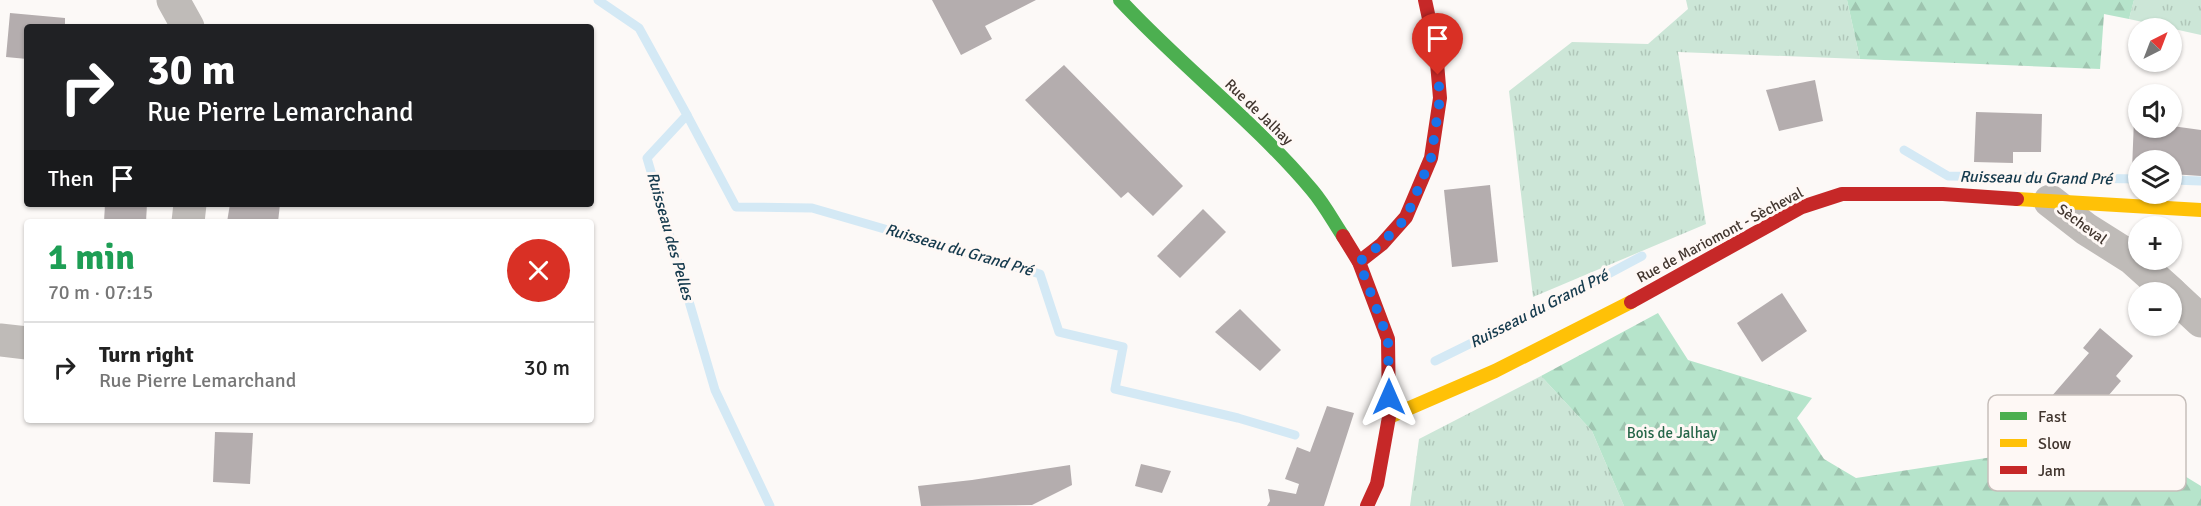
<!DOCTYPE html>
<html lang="en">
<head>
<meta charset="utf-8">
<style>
	body { margin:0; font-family:Signika,sans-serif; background:#f2f2f2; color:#222; height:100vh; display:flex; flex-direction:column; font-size:22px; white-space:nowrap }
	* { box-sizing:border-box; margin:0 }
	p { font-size:20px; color:#767676 }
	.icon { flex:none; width:33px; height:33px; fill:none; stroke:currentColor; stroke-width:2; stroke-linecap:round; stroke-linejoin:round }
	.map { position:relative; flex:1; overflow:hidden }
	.sheet { position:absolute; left:24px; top:219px; width:570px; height:204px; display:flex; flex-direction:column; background:#fff; border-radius:6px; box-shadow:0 2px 4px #0004 }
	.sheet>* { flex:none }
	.guide { position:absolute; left:24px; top:24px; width:570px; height:183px; border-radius:6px; box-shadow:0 2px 4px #0004; background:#202124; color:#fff; overflow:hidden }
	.needle { width:39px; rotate:42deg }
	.buttons { position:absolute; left:2128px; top:18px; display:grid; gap:12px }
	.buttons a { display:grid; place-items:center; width:54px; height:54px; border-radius:50%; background:#fff; box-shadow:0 2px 4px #0004; font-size:30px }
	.pin { position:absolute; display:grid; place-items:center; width:51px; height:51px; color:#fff; margin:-62px -26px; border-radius:50% 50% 50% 0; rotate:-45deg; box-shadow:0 0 6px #0007 }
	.pin .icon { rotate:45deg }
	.me { position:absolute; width:66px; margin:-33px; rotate:0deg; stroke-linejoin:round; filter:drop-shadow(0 0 4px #0008) }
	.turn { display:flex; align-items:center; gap:21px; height:126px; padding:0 24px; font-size:27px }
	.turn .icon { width:78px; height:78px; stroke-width:2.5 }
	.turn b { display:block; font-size:42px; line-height:51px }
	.then { display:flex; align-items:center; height:57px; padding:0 24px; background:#0003; gap:12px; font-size:22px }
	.round { display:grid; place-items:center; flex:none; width:63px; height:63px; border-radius:32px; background:#f2f2f2 }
	.overview { display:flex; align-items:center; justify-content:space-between; height:102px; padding:0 24px }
	h1 { font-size:36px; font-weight:700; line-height:45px; color:#1e9e55 }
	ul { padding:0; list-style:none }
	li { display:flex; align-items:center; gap:18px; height:90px; padding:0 24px; border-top:2px solid #e0e0e0 }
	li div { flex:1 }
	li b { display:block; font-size:22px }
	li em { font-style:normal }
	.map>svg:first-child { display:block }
	.grass { fill:url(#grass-tufts) }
	.forest { fill:url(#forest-firs) }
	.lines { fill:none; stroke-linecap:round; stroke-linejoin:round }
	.stream { stroke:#d4e9f5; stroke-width:9 }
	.building { fill:#b4adae }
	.street { stroke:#bfbbb8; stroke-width:33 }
	.fast { stroke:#4caf50; stroke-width:14 }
	.slow { stroke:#ffc107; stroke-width:14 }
	.jam { stroke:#c62828; stroke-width:14 }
	.route { stroke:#1a73e8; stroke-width:10; stroke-dasharray:0 18 }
	.labels { text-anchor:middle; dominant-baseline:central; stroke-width:6; stroke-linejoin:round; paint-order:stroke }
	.street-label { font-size:15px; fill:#42362f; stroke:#fef8f5 }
	.park-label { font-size:15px; fill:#256548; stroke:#fef8f5 }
	.water-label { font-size:16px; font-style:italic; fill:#153a4d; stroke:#fef8f5 }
	.key { fill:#fef8f5; stroke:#c6beba; stroke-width:1.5 }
	.key-label { font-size:16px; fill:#42362f }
</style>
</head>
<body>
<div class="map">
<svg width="2201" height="506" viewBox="0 0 2201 506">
	<defs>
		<pattern id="grass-tufts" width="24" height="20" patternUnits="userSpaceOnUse" patternTransform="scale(1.5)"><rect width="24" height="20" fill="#cce6d7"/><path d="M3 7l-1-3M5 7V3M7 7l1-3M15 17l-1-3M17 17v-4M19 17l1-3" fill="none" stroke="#b0c6b9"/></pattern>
		<pattern id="forest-firs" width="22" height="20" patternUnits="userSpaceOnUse" patternTransform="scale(1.5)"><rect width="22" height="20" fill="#b6e4cb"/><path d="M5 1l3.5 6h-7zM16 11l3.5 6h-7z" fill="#9ec4af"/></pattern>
	</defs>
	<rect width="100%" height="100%" fill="#fcf9f7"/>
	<!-- grass -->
	<g class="grass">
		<polygon points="1686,0 1847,0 1860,59 1678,52 1706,224 1533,297 1509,91 1572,42 1648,44 1688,9"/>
		<polygon points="2134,0 2201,0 2201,35 2129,19"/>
		<polygon points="1541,376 1592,431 1624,506 1410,506 1419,439"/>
	</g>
	<!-- forest -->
	<g class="forest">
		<polygon points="1847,0 2134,0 2129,19 2104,14 2100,69 1860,59"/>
		<polygon points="1658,313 1688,360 1812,398 1797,418 1824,459 1856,478 1999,456 2134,445 2201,486 2201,506 1624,506 1592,431 1541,376"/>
	</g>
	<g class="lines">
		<!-- stream -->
		<g class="stream">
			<polyline points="598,0 639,28 687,115 647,158 715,390 770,506"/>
			<polyline points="687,115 736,207 812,208 1040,274 1059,332 1123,347 1115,389 1238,418 1295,435"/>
			<polyline points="1904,150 1948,176 2139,179"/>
			<polyline points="2172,180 2201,181"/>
			<polyline points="1435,361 1567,296 1642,256"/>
		</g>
	</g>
	<!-- building -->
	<g class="building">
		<polygon points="932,0 1036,0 985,26 992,39 961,55"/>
		<polygon points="10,13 65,18 65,27 27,27 27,59 6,57"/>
		<polygon points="1064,65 1183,186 1153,216 1128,192 1121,198 1025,100"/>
		<polygon points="1815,80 1823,121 1779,131 1766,90"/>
		<polygon points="1976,112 2042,114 2041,152 2013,152 2013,163 1974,162"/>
		<polygon points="2134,119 2139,120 2139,128 2172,128 2172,126 2201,130 2201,176 2172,174 2172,160 2139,160 2139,171 2132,170"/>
		<polygon points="1490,185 1498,262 1452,267 1444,190"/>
		<polygon points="105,204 147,204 146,222 104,222"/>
		<polygon points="230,204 280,204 278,222 227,222"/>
		<polygon points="1203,209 1226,232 1180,278 1157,256"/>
		<polygon points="1782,293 1807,331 1762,362 1737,323"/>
		<polygon points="1240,309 1281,350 1260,371 1215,332"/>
		<polygon points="2100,328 2133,356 2116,376 2121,381 2083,425 2051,397 2089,353 2083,348"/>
		<polygon points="1327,406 1354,413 1324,506 1267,506 1270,501 1268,489 1296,494 1299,484 1285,479 1297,447 1310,452"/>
		<polygon points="215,432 253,433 250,484 213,482"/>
		<polygon points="1141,464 1171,471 1162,493 1135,486"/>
		<polygon points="1070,465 1072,485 1032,505 921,506 918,486 972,480"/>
	</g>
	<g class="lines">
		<!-- street -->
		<g class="street">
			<polyline points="173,0 188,27"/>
			<polyline points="2050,201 2086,229 2132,258 2170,292"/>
			<polyline points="188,222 190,204"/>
			<polyline points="2172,294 2201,321"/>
			<polyline points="0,340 27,343"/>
		</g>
		<!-- fast -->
		<path class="fast" d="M1120 0C1181 66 1254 121 1312 190 1324 204 1333 221 1343 236"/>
		<!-- slow -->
		<g class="slow">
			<polyline points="2017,199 2201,210"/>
			<polyline points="1389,417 1495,371 1631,302"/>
		</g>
		<!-- jam -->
		<g class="jam">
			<polyline points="1343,236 1359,262 1388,339 1389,417 1377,484 1367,506"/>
			<polyline points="1359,262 1382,244 1406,217 1431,158 1440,98 1436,51 1425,0"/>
			<polyline points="1631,302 1802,207 1842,194 1943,194 2017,199"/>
		</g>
	</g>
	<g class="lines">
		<!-- route -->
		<polyline class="route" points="1389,397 1388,339 1359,262 1382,243 1406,218 1431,158 1440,98 1438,75"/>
	</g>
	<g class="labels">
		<!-- street labels -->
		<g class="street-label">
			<text transform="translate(1259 112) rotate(44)">Rue de Jalhay</text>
			<text transform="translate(2082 224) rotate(36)">Sècheval</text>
			<text transform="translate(1720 235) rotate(-28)">Rue de Mariomont - Sècheval</text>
		</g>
		<!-- park labels -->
		<g class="park-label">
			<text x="1672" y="433">Bois de Jalhay</text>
		</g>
		<!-- water labels -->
		<g class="water-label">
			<text transform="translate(2036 178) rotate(1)">Ruisseau du Grand Pré</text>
			<text transform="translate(670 236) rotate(74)">Ruisseau des Pelles</text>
			<text transform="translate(959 250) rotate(16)">Ruisseau du Grand Pré</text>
			<text transform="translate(1539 309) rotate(-27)">Ruisseau du Grand Pré</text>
		</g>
	</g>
	<!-- legend -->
	<rect x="1988" y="395" width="198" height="96" rx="9" class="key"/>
	<rect x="2000" y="412" width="27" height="8" fill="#4caf50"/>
	<rect x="2000" y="439" width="27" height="8" fill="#ffc107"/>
	<rect x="2000" y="466" width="27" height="8" fill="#c62828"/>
	<g class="key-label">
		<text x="2038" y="422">Fast</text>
		<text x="2038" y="449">Slow</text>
		<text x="2038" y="476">Jam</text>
	</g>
</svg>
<div class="buttons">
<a><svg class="needle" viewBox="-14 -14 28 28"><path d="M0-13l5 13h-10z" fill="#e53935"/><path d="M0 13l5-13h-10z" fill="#767676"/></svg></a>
<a><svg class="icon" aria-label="sound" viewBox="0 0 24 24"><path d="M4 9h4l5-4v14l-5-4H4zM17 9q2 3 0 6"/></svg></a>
<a><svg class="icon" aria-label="layers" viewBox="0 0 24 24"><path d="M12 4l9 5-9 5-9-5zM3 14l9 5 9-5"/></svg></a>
<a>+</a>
<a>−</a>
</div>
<div class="pin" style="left:1438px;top:75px;background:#d93025"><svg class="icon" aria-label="arrive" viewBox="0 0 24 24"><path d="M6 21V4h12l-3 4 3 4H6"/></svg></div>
<svg class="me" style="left:1389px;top:397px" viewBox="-20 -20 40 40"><path d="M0-17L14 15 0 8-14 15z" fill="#1a73e8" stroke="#fff" stroke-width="4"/></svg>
<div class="guide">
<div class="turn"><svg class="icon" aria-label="right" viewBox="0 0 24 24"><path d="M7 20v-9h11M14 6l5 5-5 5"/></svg><div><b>30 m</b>Rue Pierre Lemarchand</div></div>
<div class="then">Then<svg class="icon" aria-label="arrive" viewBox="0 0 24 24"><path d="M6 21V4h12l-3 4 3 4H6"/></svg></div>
</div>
<section class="sheet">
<div class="overview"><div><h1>1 min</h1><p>70 m · 07:15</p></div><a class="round" style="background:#d93025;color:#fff"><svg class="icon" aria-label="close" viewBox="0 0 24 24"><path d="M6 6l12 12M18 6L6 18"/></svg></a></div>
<ul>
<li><svg class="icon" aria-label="right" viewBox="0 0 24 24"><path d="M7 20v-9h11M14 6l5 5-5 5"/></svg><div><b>Turn right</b><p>Rue Pierre Lemarchand</p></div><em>30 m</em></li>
</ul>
</section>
</div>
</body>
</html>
